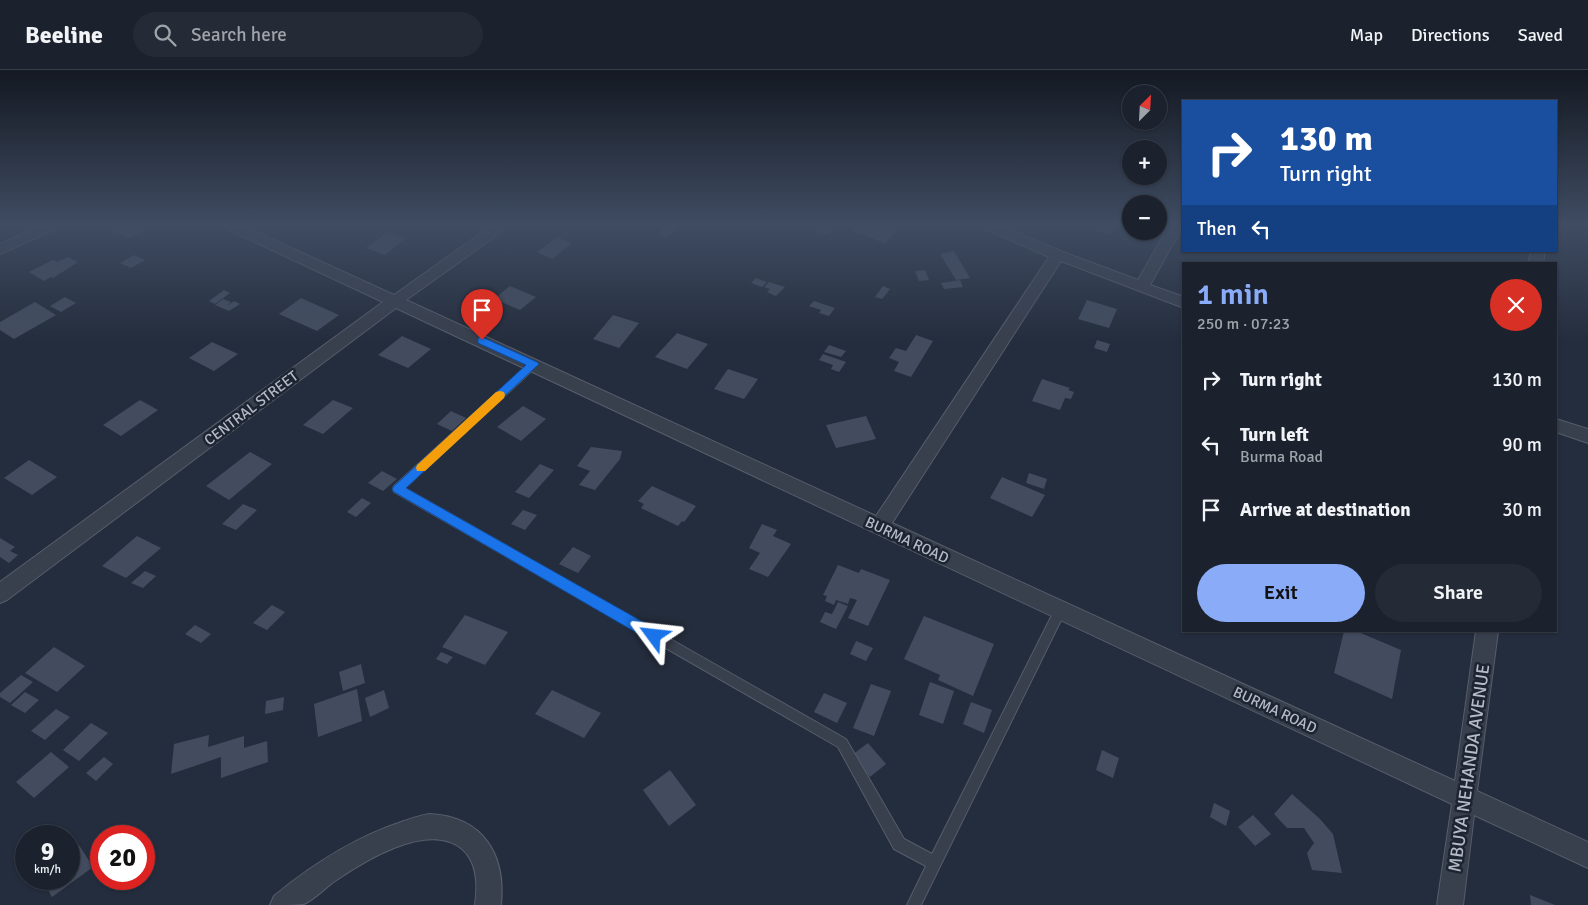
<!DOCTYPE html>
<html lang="en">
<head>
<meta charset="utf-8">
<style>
	body { margin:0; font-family:Signika,sans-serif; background:#242a36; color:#f1f3f6; height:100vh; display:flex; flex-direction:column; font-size:19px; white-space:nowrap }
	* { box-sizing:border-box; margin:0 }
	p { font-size:16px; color:#a0a4aa }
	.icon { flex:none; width:28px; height:28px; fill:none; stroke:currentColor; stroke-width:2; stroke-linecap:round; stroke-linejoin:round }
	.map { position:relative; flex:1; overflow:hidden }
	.drawer { position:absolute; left:1182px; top:192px; width:375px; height:370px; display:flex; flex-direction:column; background:#1b222e; border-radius:0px; box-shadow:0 1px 4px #0004,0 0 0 1px #393f4a }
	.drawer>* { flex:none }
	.hud { position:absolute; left:1182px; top:30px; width:375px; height:152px; border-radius:0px; box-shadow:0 1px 4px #0004,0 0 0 1px #393f4a; background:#1a4fa0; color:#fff; overflow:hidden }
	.needle { width:32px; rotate:24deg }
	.tools { position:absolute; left:1122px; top:15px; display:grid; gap:10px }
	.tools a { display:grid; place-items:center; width:45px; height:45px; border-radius:50%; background:#1b222e; box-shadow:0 1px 4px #0004,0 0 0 1px #393f4a; font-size:25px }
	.speed { position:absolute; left:15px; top:755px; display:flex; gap:10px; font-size:25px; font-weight:700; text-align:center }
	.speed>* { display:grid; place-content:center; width:65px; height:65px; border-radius:50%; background:#1b222e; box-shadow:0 1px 4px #0004,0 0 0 1px #393f4a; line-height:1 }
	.speed small { font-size:12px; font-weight:400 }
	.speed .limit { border:8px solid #d22; background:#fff; color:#111 }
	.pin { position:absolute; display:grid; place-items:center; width:42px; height:42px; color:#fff; margin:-51px -21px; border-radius:50% 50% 50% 0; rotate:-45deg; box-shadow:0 0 5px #0007 }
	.pin .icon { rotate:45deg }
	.me { position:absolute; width:55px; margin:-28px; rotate:300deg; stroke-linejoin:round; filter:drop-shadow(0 0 4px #0008) }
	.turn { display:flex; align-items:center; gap:18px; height:105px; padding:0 15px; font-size:22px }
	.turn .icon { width:65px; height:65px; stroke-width:2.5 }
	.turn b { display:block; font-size:35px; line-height:42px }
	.then { display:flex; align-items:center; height:48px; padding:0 15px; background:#0003; gap:10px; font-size:19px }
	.round { display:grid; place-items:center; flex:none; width:52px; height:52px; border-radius:26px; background:#242a36 }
	.summary { display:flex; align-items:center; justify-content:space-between; height:85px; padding:0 15px }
	h1 { font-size:30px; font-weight:600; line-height:38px; color:#8aabf7 }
	.button { display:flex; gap:10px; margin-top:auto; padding:10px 15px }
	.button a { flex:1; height:58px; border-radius:30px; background:#8aabf7; color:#111; font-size:20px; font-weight:600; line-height:58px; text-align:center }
	.button a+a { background:#242a36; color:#f1f3f6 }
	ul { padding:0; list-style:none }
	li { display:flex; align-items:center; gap:15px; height:65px; padding:0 15px }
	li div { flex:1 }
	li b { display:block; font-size:19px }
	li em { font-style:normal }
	header { display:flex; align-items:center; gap:30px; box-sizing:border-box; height:70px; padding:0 25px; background:#1b222e; border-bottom:1px solid #393f4a }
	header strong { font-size:24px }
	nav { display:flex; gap:28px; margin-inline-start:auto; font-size:18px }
	.search { width:350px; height:45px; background:#242a36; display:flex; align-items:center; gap:12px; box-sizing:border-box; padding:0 18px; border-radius:28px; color:#a0a4aa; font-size:19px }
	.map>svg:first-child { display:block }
	.building { fill:#434c5f }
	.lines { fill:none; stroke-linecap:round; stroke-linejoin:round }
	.lane-casing { stroke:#565d6b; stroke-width:2 }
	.street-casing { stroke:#565d6b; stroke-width:2 }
	.lane { fill:#383f4d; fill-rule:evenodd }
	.street { fill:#383f4d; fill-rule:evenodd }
	.route { fill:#1a73e8; stroke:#114b97 }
	.slow { fill:#f59e0b }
	.labels { text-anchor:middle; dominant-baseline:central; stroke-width:5; stroke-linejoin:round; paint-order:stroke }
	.street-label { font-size:15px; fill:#b4bac8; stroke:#1d2432 }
	.near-street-label { font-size:18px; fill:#b4bac8; stroke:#1d2432 }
</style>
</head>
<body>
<header>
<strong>Beeline</strong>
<div class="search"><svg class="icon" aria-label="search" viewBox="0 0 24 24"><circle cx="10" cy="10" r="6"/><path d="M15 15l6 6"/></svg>Search here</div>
<nav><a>Map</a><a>Directions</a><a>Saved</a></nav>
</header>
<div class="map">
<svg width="1588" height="835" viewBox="0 0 1588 835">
	<rect width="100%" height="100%" fill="#242d3d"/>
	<!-- building -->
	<g class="building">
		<polygon points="120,154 155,154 130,168 110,160"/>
		<polygon points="670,154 683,154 666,167 658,163"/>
		<polygon points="794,154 818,154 811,160"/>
		<polygon points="858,154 878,154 896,160 885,173 852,161"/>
		<polygon points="1078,154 1119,154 1108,165"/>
		<polygon points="820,155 833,159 828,165 815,161"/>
		<polygon points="387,162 406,168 385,185 366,178"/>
		<polygon points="557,167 572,173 552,189 537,182"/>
		<polygon points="954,181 970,208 956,210 940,184"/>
		<polygon points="134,185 145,190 131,198 120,193"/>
		<polygon points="68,187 78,192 53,208 51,207 44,211 29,202 53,190 57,192"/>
		<polygon points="925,200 929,210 919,211 915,201"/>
		<polygon points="756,208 767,212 762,217 751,213"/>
		<polygon points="960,210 963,217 944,219 941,213"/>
		<polygon points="769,212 785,217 776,226 767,222 770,219 764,217"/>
		<polygon points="510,216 536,227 520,240 494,229"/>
		<polygon points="883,216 890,219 882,229 875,227"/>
		<polygon points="224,220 230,223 215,234 209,231"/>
		<polygon points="65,227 76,233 61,242 50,236"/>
		<polygon points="301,228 339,245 317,261 279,244"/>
		<polygon points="223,229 231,232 227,236 234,231 240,234 229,241 215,235"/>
		<polygon points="1087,230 1117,239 1109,258 1078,249"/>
		<polygon points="814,231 835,238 829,246 819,243 821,240 809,236"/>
		<polygon points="35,232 56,245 14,269 0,260 0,252"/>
		<polygon points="613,245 639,253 619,278 593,269"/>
		<polygon points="677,263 708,274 687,299 655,287"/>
		<polygon points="916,265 933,271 911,307 894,301 899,292 889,288 896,278 906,281"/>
		<polygon points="402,266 431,279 408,298 378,285"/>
		<polygon points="1097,270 1110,274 1107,282 1094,278"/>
		<polygon points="212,272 238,284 214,301 189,288"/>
		<polygon points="829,275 846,281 841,287 824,282"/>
		<polygon points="823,284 846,292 839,302 831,299 833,295 819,290"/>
		<polygon points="728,299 758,309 744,329 714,319"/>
		<polygon points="1042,309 1070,318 1068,320 1074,322 1071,329 1065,328 1060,340 1032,331"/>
		<polygon points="140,330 158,340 121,366 103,355"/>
		<polygon points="333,330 353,338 323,364 303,355"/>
		<polygon points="523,336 546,349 521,371 497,357"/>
		<polygon points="451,341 466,348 452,361 437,354"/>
		<polygon points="866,346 876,369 836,378 826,355"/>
		<polygon points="591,377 622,381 620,389 595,420 579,415 590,401 577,396"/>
		<polygon points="250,382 272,394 229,430 206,416"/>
		<polygon points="29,390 57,407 32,425 4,408"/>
		<polygon points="540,394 554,400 529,428 515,422"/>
		<polygon points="382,401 397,409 383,421 368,413"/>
		<polygon points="1029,403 1047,409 1044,419 1026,413"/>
		<polygon points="1002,407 1045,425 1032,447 990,428"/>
		<polygon points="652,416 696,436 684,452 682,451 678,456 641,438 644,434 638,431"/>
		<polygon points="362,428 371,433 356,447 347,442"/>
		<polygon points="243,434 257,440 236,460 222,454"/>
		<polygon points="523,440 537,445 525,460 511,454"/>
		<polygon points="762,454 777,460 773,466 791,474 768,507 749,499 760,483 749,478"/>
		<polygon points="137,466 161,478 126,508 102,496"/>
		<polygon points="0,468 15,477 10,481 18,485 9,493 0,487"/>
		<polygon points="573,477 591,486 578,503 559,494"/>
		<polygon points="838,495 859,503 861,499 890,510 868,556 848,548 857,530 850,528 848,534 836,530 834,535 825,531 827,526 823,525"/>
		<polygon points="145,501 156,506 143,518 131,513"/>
		<polygon points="838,532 848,536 836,559 820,552 825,542 832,544"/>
		<polygon points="272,535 285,542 267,560 253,553"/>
		<polygon points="465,545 508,562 485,595 442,577"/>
		<polygon points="924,546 994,574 973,626 938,610 940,605 904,589"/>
		<polygon points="195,555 211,564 201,573 185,564"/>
		<polygon points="1344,561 1356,561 1401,580 1392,629 1334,603"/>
		<polygon points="856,571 873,578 866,591 850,584"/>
		<polygon points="54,577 85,596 57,622 25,603"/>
		<polygon points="441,582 453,587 447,594 436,589"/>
		<polygon points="361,594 365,613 343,621 339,602"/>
		<polygon points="21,605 33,612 10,633 0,627 0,623"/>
		<polygon points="930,612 954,621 943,654 919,645"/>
		<polygon points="871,614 891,621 874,666 853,658"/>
		<polygon points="357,619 362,651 318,667 314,634"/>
		<polygon points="384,620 389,638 370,647 365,628"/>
		<polygon points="552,620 601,643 584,668 535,644"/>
		<polygon points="25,622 39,630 25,643 11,635"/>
		<polygon points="824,623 847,633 837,653 814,642"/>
		<polygon points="284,627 283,640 265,644 266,631"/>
		<polygon points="971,632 992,640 984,663 963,654"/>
		<polygon points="56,639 70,647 45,670 31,661"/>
		<polygon points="91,653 108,663 79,691 63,680"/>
		<polygon points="209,665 208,677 244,666 244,678 267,671 268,692 221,708 221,687 171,704 174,674"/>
		<polygon points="868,673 886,694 870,707 852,685"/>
		<polygon points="1102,680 1119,688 1113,708 1096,700"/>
		<polygon points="51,682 69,697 34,728 16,712"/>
		<polygon points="104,687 113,694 96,711 86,703"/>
		<polygon points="670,700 696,735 669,756 643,720"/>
		<polygon points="1292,724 1320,749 1333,764 1342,803 1312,800 1307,783 1314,773 1304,758 1287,758 1274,744"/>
		<polygon points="1214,733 1230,741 1226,756 1210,747"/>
		<polygon points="1253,745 1271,764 1255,776 1238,757"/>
		<polygon points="79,775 93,797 52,827 42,809 69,809 69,782"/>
		<polygon points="1530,825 1555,835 1531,835"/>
	</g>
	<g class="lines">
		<!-- lane casing -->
		<g class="lane-casing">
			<polygon id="lane" points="534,291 537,292 538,294 537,296 405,418 846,669 904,769 932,784 1056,537 1060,535 1064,537 1066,540 921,835 907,835 926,796 894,779 838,677 394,422 393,419 394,416 531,292"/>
		</g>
		<!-- street casing -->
		<g class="street-casing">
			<g id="street">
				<polygon points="44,154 62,154 60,157 0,184 0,174"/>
				<polygon points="221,154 239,154 394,225 494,154 510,154 508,157 406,230 876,446 1049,187 981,157 979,154 997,154 1063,182 1138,210 1170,154 1184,154 1150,215 1184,227 1184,238 1061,191 892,453 1455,711 1476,561 1498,561 1477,721 1588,772 1588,798 1474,745 1463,835 1437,835 1452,734 396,238 7,530 0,533 0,512 383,232 223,157"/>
				<polygon points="1531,181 1545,181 1543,194 1528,194"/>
				<polygon points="1556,349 1588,359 1588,373 1556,362"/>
				<path d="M430 744C484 747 506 785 501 835H475C478 814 478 789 458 776 424 754 364 791 335 811 325 818 315 829 304 834 296 835 279 835 270 835L274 826C313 794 355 767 404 751 413 748 421 745 430 744Z"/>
			</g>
		</g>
		<!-- lane -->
		<use href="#lane" class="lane"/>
		<!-- street -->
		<use href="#street" class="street"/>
	</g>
	<!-- sky -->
	<linearGradient id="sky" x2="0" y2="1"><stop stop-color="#141922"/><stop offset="0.57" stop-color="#3f4c62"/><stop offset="1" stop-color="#3f4c62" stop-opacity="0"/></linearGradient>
	<rect width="1588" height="271" fill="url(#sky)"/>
	<!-- route -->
	<polygon class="route" points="482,267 537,292 539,294 406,418 659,561 660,566 659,570 654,571 649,570 394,422 392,419 394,416 526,295 478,273 478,268"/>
	<!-- slow -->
	<polygon class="slow" points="500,321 504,322 505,325 504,328 425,401 417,401 416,398 417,395 496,322"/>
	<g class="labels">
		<!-- street labels -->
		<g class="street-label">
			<text transform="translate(251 338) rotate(-37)">CENTRAL STREET</text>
			<text transform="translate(907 470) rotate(25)">BURMA ROAD</text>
			<text transform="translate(1275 640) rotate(25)">BURMA ROAD</text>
		</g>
		<!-- near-street labels -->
		<g class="near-street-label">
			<text transform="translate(1469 698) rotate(-82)">MBUYA NEHANDA AVENUE</text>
		</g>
	</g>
</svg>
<div class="tools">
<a><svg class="needle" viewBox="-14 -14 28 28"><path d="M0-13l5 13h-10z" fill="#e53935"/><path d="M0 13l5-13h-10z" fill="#a0a4aa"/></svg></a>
<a>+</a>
<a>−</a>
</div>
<div class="speed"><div>9<small>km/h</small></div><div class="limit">20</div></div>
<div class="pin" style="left:482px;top:270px;background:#d93025"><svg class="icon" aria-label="arrive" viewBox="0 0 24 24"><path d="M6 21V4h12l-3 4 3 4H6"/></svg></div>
<svg class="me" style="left:654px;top:566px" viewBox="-20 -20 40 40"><path d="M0-17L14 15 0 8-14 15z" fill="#1a73e8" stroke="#fff" stroke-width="4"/></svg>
<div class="hud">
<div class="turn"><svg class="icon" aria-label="right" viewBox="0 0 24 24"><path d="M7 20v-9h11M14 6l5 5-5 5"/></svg><div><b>130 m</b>Turn right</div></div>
<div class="then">Then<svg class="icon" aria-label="left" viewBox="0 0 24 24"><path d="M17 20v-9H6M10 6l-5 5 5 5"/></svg></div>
</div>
<section class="drawer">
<div class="summary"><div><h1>1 min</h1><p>250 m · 07:23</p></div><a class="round" style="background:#d93025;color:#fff"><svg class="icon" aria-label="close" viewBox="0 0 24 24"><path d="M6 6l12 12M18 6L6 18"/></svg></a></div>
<ul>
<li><svg class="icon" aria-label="right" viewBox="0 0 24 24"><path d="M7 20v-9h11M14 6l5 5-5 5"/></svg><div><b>Turn right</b></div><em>130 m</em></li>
<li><svg class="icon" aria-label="left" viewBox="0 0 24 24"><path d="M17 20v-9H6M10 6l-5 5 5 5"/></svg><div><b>Turn left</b><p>Burma Road</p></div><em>90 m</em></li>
<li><svg class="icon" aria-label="arrive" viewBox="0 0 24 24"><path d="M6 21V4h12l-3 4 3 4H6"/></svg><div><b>Arrive at destination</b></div><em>30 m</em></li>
</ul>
<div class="button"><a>Exit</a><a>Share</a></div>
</section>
</div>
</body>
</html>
